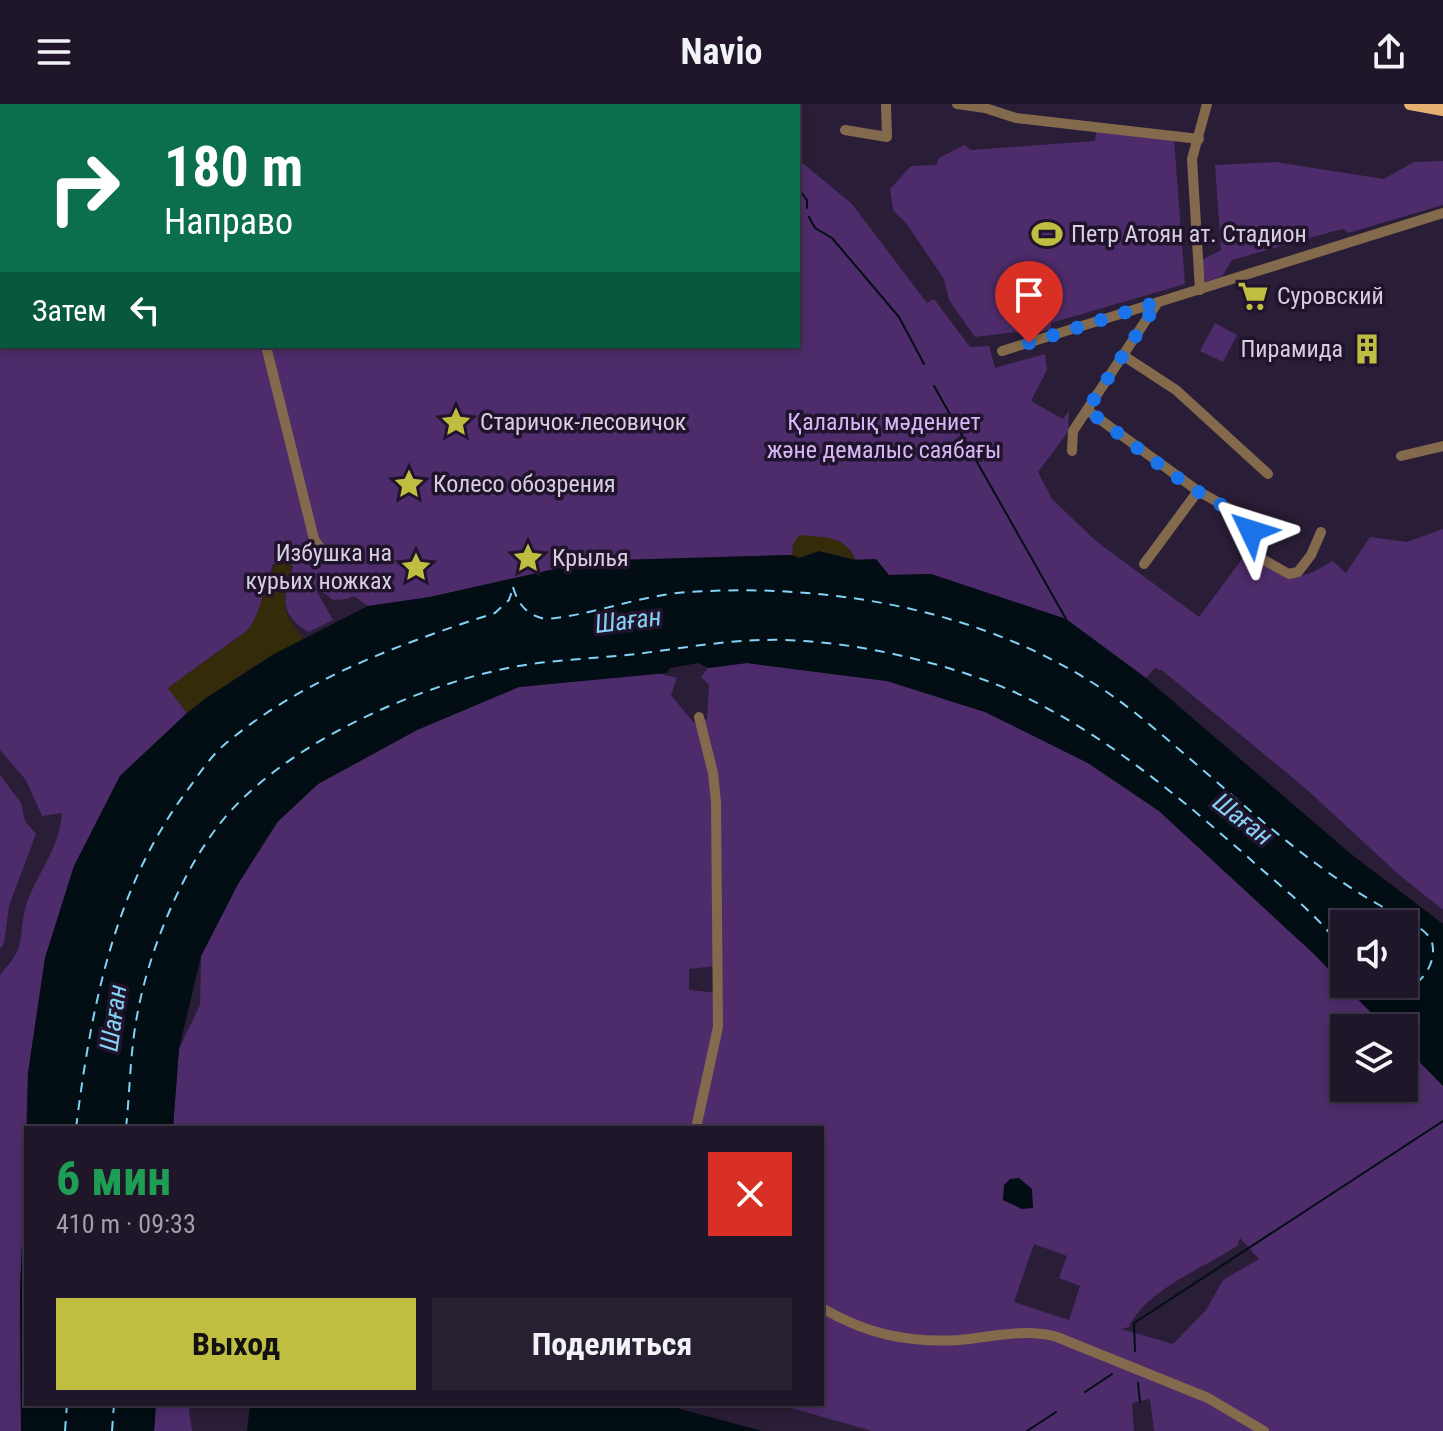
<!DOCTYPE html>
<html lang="ru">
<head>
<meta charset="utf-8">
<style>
	body { margin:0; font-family:"Roboto Condensed",sans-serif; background:#281f31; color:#f1f3f6; height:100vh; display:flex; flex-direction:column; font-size:30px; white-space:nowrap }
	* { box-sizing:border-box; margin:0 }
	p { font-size:26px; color:#a29fa8 }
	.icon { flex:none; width:44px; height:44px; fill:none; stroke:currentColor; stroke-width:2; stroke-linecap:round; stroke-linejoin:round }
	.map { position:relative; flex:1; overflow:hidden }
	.sheet { position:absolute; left:24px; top:1022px; width:800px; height:280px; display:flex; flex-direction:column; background:#201629; border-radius:0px; box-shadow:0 4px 12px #0003,0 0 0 2px #3d3546 }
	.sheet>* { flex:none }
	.guide { position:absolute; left:0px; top:0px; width:800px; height:244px; box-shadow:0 4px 12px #0003,0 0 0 2px #3d3546; background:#0b6e4f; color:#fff; overflow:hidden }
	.tools { position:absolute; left:1330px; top:806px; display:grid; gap:16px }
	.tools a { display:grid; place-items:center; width:88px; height:88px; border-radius:0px; background:#201629; box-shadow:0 4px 12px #0003,0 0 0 2px #3d3546; font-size:40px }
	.pin { position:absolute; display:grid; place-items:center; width:68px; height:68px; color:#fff; margin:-82px -34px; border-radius:50% 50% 50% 0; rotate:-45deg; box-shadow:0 0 8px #0007 }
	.pin .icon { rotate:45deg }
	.me { position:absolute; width:88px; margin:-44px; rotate:311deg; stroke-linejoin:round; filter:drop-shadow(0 0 6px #0008) }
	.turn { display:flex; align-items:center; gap:28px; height:168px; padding:0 32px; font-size:36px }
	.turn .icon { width:104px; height:104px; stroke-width:2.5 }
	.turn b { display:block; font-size:56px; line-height:68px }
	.then { display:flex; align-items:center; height:76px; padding:0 32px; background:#0003; gap:16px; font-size:30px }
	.round { display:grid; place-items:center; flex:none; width:84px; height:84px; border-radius:0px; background:#281f31 }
	.summary { display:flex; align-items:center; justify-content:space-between; height:136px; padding:0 32px }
	h1 { font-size:48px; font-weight:700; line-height:60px; color:#1e9e55 }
	.primary-button { display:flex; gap:16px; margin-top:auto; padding:16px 32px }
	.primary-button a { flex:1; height:92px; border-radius:0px; background:#c0be41; color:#111; font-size:32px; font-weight:700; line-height:92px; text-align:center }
	.primary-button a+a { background:#281f31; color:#f1f3f6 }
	header { display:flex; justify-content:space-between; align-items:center; height:104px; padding:0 32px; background:#201629; font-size:36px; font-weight:700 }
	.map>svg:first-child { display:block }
	.green { fill:#4e2c6b; fill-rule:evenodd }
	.sand { fill:#332b09 }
	.water { fill:#020e14; fill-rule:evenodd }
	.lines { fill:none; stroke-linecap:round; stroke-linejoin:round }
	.stream { stroke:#020e14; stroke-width:2 }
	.ferry { stroke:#85d2f4; stroke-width:2; stroke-dasharray:10 8; stroke-linecap:butt }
	.minor { stroke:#836a4c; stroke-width:10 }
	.major { stroke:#e5b071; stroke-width:12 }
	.route { stroke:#1a73e8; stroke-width:14; stroke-dasharray:0 25.2 }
	.labels { text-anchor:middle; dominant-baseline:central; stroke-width:7; stroke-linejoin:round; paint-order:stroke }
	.poi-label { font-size:24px; fill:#d7cfe0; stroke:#20132c; text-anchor:start }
	.park-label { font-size:24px; fill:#d5b7f5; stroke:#20132c }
	.water-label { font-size:26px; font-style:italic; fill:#85d2f4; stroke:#20132c }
</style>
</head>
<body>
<header><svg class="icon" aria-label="menu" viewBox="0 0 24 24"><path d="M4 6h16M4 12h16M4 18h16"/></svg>Navio<svg class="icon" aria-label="share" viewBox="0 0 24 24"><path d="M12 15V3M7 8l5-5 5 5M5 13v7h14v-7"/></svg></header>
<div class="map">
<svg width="1443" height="1327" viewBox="0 0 1443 1327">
	<rect width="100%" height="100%" fill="#2a1d37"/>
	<!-- green -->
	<g class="green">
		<polygon points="79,0 793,0 794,2 77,2"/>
		<polygon points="1096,27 1174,35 1185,180 1051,219 1051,225 1025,232 1024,227 975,233 949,196 944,175 906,119 893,106 890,85 911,62 936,61 939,54 964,41 971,46 1095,37"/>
		<path d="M798 42 800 57 852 100 927 199 934 195 970 243 989 242 995 264 1045 250 1047 266 1031 297 1063 315 1069 307 1068 328 1038 368 1052 395 1097 438 1199 513 1245 451 1288 475 1311 469 1333 457 1346 469 1370 433 1407 438 1443 425V806L1397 769 1304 683 1163 567 1155 564 1146 574 1066 515 931 470 888 471 876 456 799 454 792 451 619 456 555 465 430 493 368 502 354 492 347 495 333 496 324 489 317 488 333 516 309 528C278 511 283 491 293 462L273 460 257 513 248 526 168 584 187 609 120 672 74 762 45 854 28 969 20 1187 21 1327H0V871C8 861 17 852 20 839 23 823 22 807 30 791 42 763 60 741 62 709L42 712 26 676 0 646V85L2 83V242H798Z"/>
		<polygon points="1443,57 1443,101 1348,129 1344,125 1338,126 1232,156 1222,172 1205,178 1202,156 1221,146 1215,61 1275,58 1384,75 1414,58"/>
		<polygon points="1215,219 1237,231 1223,258 1200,247"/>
		<path d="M747 559 887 577 985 608 1088 659 1159 707 1314 850 1386 924H1344V984H1404V942L1443 982V1327H1154L1150 1295 1132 1299 1134 1327H872L777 1300H822V1024H173L179 945 200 901 201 852 238 780 278 718 318 680 417 626 519 583 656 569 677 574 671 591 694 619 707 615 709 581 701 573 708 564ZM716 862 718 889 689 886V865ZM1240 1134 1259 1155 1223 1176 1206 1206 1173 1240 1121 1225 1129 1223C1145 1187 1203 1164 1237 1142ZM1034 1140 1067 1152 1059 1174 1080 1182 1069 1216 1014 1198Z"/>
		<polygon points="0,671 21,699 25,717 36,730 9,802 4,840 0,845"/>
		<polygon points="156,1300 191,1300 189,1306 192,1327 154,1327"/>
	</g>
	<!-- sand -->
	<g class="sand">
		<path d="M799 431C824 434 844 430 856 456L820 447 799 454 792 451 793 440Z"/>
		<path d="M286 448 293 449C293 467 283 484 285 501 286 513 298 526 304 536L246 567 187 609 168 584 248 526C266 501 263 469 286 448Z"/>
	</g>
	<!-- water -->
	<g class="water">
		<path d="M819 447 856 456 876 455 889 471 931 470 1066 515 1146 574 1351 750 1443 820V982L1404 942V924H1386L1314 850 1159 707 1088 659 985 608 887 577 747 559 708 564 698 559 670 564 667 569 519 583 417 626 318 680 277 718 238 780 201 852 179 945 173 1024H27L28 969 45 854 74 762 120 672 187 609 206 594 274 550 368 502 430 493 555 465 619 456 792 451 799 454ZM1344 820H1404V880H1344Z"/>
		<polygon points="26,1051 26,1300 156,1300 154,1327 21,1327 20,1187"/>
		<polygon points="1019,1074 1032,1085 1033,1104 1022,1105 1003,1096 1004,1081 1010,1075"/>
		<polygon points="250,1300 662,1300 762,1327 247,1327"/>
	</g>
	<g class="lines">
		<!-- stream -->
		<g class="stream">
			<polyline points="755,0 755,2"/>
			<polyline points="798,84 807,96 807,104"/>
			<polyline points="809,113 815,124 832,134 899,213 924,260"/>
			<polyline points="934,282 1066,515"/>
			<polyline points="1135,1247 1134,1219 1443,1017"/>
			<polyline points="1138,1279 1140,1298"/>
			<polyline points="1085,1288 1112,1270"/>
			<polyline points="1027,1327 1056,1308"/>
		</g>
		<!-- ferry -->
		<g class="ferry">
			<path d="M513 483C518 501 528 512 546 515 594 511 640 491 689 488 843 478 1011 511 1134 608 1216 673 1290 751 1381 802 1398 812 1419 819 1431 835 1443 868 1399 906 1369 880"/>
			<path d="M76 1024C91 905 113 787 186 688 198 672 209 654 224 641 300 576 402 539 495 509L509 496 513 484"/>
			<path d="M126 1024C130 987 130 949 137 912 148 850 179 773 218 722 280 642 411 584 508 564 547 556 587 555 627 551 672 546 717 537 763 536 835 534 923 553 990 578 1090 616 1180 693 1259 763 1289 789 1321 815 1344 847"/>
			<polyline points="65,1327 67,1300"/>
			<polyline points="112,1327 114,1300"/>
		</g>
		<!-- minor -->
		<g class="minor">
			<polyline points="957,0 985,4 1016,14 1199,35"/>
			<polyline points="66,2 68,0"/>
			<polyline points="218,2 218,0"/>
			<polyline points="845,26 887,33 886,0"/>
			<polyline points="0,71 2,69"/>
			<polyline points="1200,186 1192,55 1207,0"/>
			<polyline points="266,242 314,435 321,445 331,447 344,446"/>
			<polyline points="1002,247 1443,109"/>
			<polyline points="1124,252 1176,286 1268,370"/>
			<polyline points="1087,306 1198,387 1241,411 1248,418 1251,427 1253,450 1289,470 1298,468 1311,451 1321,428"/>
			<polyline points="1072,347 1073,327 1158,198"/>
			<polyline points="1401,352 1443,342"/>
			<polyline points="1144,460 1198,387"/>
			<polyline points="696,1024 718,923 716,698 713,669 699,613"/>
			<path d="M822 1204C866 1230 908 1239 959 1236 992 1233 1024 1224 1057 1233L1208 1294 1264 1327"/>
		</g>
		<!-- major -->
		<polyline class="major" points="1410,0 1443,6"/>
	</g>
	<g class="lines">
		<!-- route -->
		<path class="route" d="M1029 239 1158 198 1087 306C1127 335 1166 368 1208 394 1224 404 1245 407 1251 427"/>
	</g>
	<!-- icons -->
	<defs>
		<g id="stadium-bare" transform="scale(2.4)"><path d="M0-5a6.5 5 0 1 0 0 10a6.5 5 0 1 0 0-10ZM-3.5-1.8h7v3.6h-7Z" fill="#c0be41" stroke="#20132c" stroke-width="2.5" paint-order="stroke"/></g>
		<g id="supermarket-bare" transform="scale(2.4)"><path d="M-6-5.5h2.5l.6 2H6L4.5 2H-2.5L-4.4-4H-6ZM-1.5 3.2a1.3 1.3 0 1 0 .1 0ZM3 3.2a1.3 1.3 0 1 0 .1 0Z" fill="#c0be41" stroke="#20132c" stroke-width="2.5" paint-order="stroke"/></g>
		<g id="building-bare" transform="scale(2.4)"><path d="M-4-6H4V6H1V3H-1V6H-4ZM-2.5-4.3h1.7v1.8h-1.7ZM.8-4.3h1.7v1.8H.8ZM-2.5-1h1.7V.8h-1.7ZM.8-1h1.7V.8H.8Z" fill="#c0be41" stroke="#20132c" stroke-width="2.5" paint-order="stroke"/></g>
		<g id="sight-bare" transform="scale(2.4)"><path d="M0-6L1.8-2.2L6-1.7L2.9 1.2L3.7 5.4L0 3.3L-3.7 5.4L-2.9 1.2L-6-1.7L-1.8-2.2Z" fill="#c0be41" stroke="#20132c" stroke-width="2.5" paint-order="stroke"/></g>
	</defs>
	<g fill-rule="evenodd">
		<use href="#stadium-bare" x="1047" y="130"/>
		<use href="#supermarket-bare" x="1253" y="192"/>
		<use href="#building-bare" x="1367" y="245"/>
		<use href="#sight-bare" x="456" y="318"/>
		<use href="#sight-bare" x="409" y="380"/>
		<use href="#sight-bare" x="528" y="454"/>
		<use href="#sight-bare" x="416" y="463"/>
	</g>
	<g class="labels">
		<!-- poi labels -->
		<g class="poi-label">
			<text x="1071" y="130">Петр Атоян ат. Стадион</text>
			<text x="1277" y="192">Суровский</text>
			<text x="1343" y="245" text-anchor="end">Пирамида</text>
			<text x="480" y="318">Старичок-лесовичок</text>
			<text x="433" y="380">Колесо обозрения</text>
			<text x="392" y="449" text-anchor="end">Избушка на<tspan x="392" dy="28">курьих ножках</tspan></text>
			<text x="552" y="454">Крылья</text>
		</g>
		<!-- park labels -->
		<g class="park-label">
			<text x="884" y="318">Қалалық мәдениет<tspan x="884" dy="28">және демалыс саябағы</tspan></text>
		</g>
		<!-- water labels -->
		<g class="water-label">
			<text transform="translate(628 516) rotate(-7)">Шаған</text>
			<text transform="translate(1243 715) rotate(38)">Шаған</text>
			<text transform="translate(113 914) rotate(-82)">Шаған</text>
		</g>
	</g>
</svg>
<div class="tools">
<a><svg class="icon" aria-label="sound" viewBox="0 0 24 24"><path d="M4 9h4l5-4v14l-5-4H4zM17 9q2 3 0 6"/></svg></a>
<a><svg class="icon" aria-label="layers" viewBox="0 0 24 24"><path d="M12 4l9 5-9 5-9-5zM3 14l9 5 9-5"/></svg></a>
</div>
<div class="pin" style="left:1029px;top:239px;background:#d93025"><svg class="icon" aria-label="arrive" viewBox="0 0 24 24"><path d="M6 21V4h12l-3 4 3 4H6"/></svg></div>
<svg class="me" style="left:1251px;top:427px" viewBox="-20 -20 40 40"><path d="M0-17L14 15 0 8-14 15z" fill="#1a73e8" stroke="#fff" stroke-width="4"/></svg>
<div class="guide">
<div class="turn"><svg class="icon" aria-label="right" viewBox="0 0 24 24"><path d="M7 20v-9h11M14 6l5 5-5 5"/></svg><div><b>180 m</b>Направо</div></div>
<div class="then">Затем<svg class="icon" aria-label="left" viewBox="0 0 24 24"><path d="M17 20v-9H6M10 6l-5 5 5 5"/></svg></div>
</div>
<section class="sheet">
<div class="summary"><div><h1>6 мин</h1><p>410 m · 09:33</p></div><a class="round" style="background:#d93025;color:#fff"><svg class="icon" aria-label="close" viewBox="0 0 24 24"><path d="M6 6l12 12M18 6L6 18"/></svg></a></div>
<div class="primary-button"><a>Выход</a><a>Поделиться</a></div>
</section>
</div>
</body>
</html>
